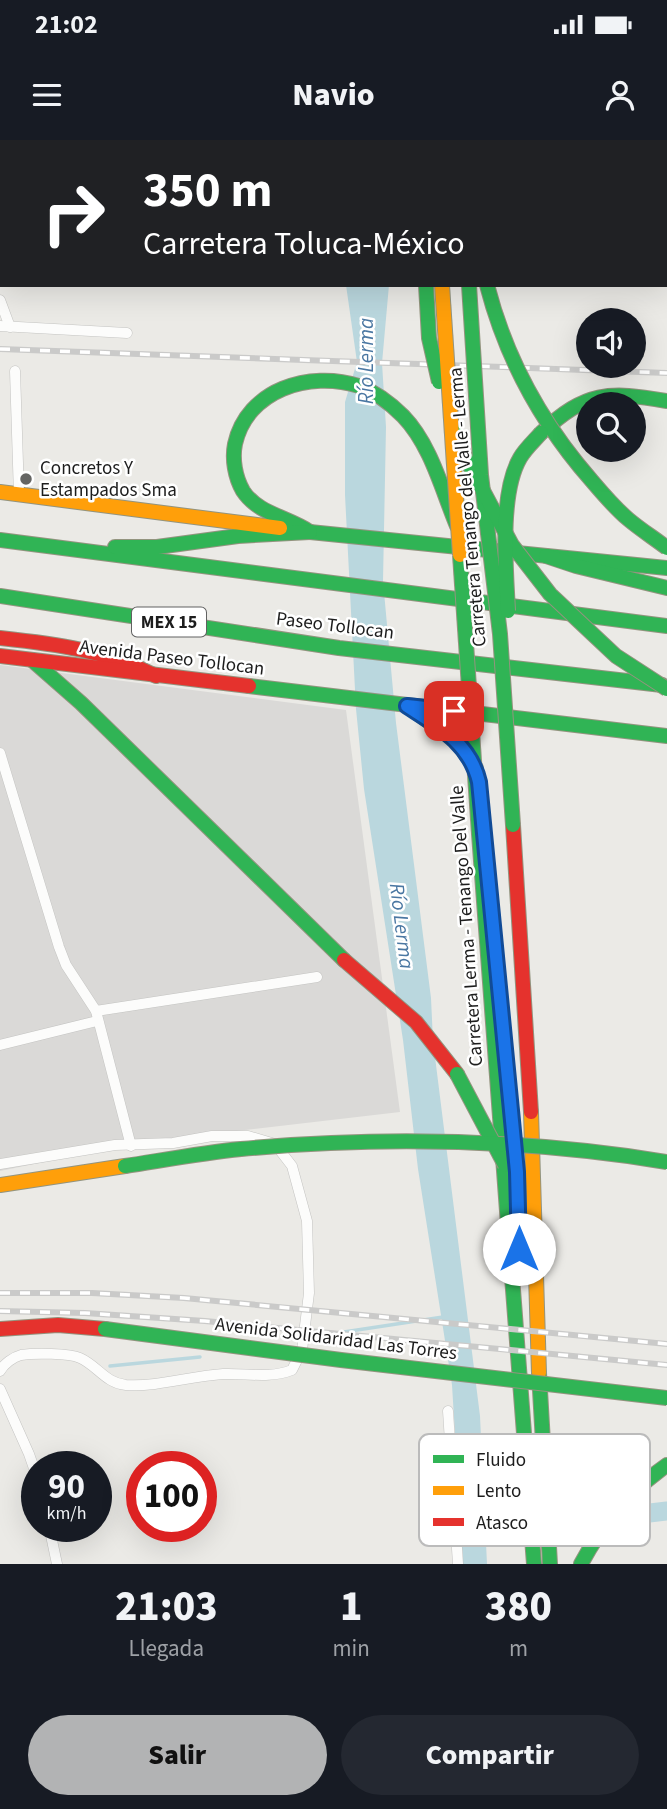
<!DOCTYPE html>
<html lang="es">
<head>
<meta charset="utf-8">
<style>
	body { margin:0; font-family:"Source Sans 3",sans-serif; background:#242831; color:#f1f3f6; height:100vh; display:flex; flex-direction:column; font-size:26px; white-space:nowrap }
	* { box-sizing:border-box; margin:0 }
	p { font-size:23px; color:#9ea1a6 }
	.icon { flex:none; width:38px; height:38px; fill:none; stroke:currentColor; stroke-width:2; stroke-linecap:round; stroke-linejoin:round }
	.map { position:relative; height:1424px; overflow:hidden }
	.sheet { display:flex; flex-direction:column; background:#171b24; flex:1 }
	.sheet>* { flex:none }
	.hud { position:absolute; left:0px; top:0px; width:668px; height:147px; box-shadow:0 7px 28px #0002; background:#202124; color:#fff; overflow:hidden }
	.controls { position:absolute; left:576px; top:168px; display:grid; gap:14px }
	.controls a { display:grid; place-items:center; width:70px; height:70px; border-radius:50%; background:#171b24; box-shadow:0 7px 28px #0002; font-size:35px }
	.speed { position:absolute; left:21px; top:1311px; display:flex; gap:14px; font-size:35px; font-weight:700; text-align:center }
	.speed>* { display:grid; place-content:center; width:91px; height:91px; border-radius:50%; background:#171b24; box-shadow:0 7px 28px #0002; line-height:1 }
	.speed small { font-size:18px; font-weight:400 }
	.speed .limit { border:10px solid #d22; background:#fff; color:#111 }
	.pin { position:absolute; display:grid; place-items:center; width:60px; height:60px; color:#fff; margin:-30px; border-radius:14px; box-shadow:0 4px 10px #0006 }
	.me { position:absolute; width:77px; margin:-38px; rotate:0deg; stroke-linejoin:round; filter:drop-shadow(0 0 5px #0008) }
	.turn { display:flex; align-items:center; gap:24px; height:147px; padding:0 28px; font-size:32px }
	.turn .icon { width:91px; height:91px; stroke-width:2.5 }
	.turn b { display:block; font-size:49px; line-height:60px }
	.eta { display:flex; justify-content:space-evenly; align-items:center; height:119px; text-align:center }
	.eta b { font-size:42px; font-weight:800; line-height:49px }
	.button { display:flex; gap:14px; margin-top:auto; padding:14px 28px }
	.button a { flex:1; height:80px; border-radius:42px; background:#b2b3b4; color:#111; font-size:28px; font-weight:800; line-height:80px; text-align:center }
	.button a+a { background:#242831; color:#f1f3f6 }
	.status { display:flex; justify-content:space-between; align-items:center; height:49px; padding:0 35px; background:#171b24; direction:ltr }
	.status svg { height:19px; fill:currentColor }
	header { display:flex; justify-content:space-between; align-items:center; height:91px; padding:0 28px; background:#171b24; font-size:32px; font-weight:800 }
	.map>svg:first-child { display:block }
	.residential { fill:#dad9d7 }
	.water { fill:#bad7de }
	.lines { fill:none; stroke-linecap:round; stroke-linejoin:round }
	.stream { stroke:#bad7de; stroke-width:3.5 }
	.river { stroke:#bad7de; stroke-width:19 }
	.street-casing { stroke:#c4c4c2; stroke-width:11 }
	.fast-casing { stroke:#93947f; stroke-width:16 }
	.slow-casing { stroke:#93947f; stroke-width:16 }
	.jam-casing { stroke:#93947f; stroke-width:16 }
	.street { stroke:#fcfcfb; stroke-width:10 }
	.fast { stroke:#30b455; stroke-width:14 }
	.slow { stroke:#ff9f0a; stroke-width:14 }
	.jam { stroke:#e5322d; stroke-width:14 }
	.rail-casing { stroke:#cacac9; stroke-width:6 }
	.rail { stroke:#fff; stroke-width:3.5; stroke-dasharray:10; stroke-linecap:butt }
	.fast-bridge-casing { stroke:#93947f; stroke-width:16; stroke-linecap:butt }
	.slow-bridge-casing { stroke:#93947f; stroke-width:16; stroke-linecap:butt }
	.fast-bridge { stroke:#30b455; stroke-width:14 }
	.slow-bridge { stroke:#ff9f0a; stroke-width:14 }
	.route-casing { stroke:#114b97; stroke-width:18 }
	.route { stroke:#1a73e8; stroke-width:12 }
	.poi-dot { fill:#656563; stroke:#fff; stroke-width:2.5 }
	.labels { text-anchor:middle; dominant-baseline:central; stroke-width:5; stroke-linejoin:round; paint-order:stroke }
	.shield { fill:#fff; stroke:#616161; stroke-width:2 }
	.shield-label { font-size:18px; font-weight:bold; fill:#1d1d1d }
	.poi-label { font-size:19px; fill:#1d1d1d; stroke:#fff; text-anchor:start }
	.street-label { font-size:19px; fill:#1d1d1d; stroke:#fff }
	.water-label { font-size:21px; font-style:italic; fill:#4a77a2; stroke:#fff }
	.key { fill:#fff; stroke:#bbb; stroke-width:2 }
	.key-label { font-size:19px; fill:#1d1d1d }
</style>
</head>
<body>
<div class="status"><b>21:02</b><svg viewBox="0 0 49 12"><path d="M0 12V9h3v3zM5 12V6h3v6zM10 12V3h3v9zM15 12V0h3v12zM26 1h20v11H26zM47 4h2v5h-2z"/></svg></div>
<header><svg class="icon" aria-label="menu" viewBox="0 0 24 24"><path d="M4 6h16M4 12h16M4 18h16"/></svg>Navio<svg class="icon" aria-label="person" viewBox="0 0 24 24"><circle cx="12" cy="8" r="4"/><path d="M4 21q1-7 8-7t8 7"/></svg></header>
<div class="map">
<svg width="667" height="1424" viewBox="0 0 667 1424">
	<rect width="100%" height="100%" fill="#ebeae6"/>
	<!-- residential -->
	<polygon class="residential" points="0,525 346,570 400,972 142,1002 0,1031"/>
	<!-- water -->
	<polygon class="water" points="346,145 389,145 382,223 386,287 383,441 396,583 431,858 433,901 480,1276 487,1424 463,1424 452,1245 418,1029 403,900 364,649 356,569 345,355 345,262 357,222"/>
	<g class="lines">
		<!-- stream -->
		<g class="stream">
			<polyline points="324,1195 443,1177"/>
			<polyline points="110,1226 200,1217"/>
		</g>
		<!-- river -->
		<g class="river">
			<polyline points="472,1375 510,1381"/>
			<polyline points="557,1384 667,1371"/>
		</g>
		<!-- street casing -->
		<g class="street-casing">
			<g id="street">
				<polyline points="0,38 2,42"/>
				<polyline points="0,128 2,127"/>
				<polyline points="0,160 10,187"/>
				<polyline points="0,186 127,193"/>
				<polyline points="15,231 19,355"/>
				<polyline points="0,613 59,807 66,825 96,871 131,1006"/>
				<polyline points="96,871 317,837"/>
				<polyline points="0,905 97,881"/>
				<path d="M0 1024 115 1005 173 1003 212 996H248L275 1004 292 1026 307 1081 309 1153 302 1210 292 1230C269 1239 247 1233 223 1234 191 1236 158 1247 126 1245 105 1243 98 1226 80 1218 69 1213 34 1213 21 1215 13 1217 4 1224 0 1231"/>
				<polyline points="0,1249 29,1314 37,1337"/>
				<polyline points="448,1271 458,1424"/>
				<polyline points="49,1386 57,1424"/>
			</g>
		</g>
		<!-- fast casing -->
		<g class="fast-casing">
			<g id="fast">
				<polyline points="433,0 433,2"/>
				<polyline points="471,0 471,2"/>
				<polyline points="109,2 114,0"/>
				<path d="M541 293C586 251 608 251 667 261"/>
				<polyline points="300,391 667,428"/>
				<path d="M310 392C288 377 258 374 243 351 235 337 232 319 235 304 247 250 309 230 359 246 375 252 391 264 403 276 431 305 442 350 457 386"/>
				<polyline points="0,400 667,486"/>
				<polyline points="115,407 157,407 238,396 310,392"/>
				<polyline points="546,416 576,426 667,448"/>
				<polyline points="0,456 339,508 662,545"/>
				<polyline points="32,520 81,563 344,820"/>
				<polyline points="249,546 667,596"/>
				<polyline points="407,566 455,600 476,628"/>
				<path d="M479 694C498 937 514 1181 534 1424"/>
				<polyline points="539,1233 550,1424"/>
				<path d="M581 1424C602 1384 630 1351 667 1325"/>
			</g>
		</g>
		<!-- slow casing -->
		<g class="slow-casing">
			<g id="slow">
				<polyline points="418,0 418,2"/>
				<polyline points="0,54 2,53"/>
				<polyline points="0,352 280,388"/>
				<polyline points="531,972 539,1233"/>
				<polyline points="0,1045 125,1026"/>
			</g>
		</g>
		<!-- jam casing -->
		<g class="jam-casing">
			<g id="jam">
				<path d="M0 498C55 504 106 510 156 536"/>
				<polyline points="0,516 249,546"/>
				<polyline points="513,685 531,972"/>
				<polyline points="344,820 416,882 457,934"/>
				<polyline points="0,1189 58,1185 105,1189"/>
			</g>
		</g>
		<!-- street -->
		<use href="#street" class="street"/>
		<!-- fast -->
		<use href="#fast" class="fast"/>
		<!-- slow -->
		<use href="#slow" class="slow"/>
		<!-- jam -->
		<use href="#jam" class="jam"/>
		<!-- rail casing -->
		<g class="rail-casing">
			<g id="rail">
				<polyline points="0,209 667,233"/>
				<polyline points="0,1153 92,1153 184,1158 667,1204"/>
				<polyline points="0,1171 85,1173 205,1181 667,1225"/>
			</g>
		</g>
		<!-- rail -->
		<use href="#rail" class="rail"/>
		<!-- fast-bridge casing -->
		<g class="fast-bridge-casing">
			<g id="fast-bridge">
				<polyline points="426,145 429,198 439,242"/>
				<polyline points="469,145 481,335 500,494 513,685"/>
				<path d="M487 145C506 219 541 283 592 341 603 354 615 368 628 379 641 390 654 398 667 408"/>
				<polyline points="456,292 465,317 512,405 550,454 616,516 667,549"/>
				<polyline points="460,415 479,694"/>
				<path d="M508 471C506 430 499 354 520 318 525 309 534 301 541 293"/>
				<polyline points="457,934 505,1025"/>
				<path d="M125 1026C164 1020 202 1013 241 1009 383 996 526 999 667 1022"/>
				<polyline points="105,1189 341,1220 667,1258"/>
			</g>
		</g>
		<!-- slow-bridge casing -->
		<g class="slow-bridge-casing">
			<polyline id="slow-bridge" points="442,145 460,415"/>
		</g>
		<!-- fast-bridge -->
		<use href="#fast-bridge" class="fast-bridge"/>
		<!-- slow-bridge -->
		<use href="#slow-bridge" class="slow-bridge"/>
	</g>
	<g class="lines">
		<!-- route casing -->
		<g class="route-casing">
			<path id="route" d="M454 571 407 566C438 586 470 603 479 642L517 1032 519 1109"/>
		</g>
		<!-- route -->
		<use href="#route" class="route"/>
	</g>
	<!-- markers -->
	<circle class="poi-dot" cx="26" cy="339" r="7"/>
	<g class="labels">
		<!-- shield labels -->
		<rect class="shield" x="132" y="467.5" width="74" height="29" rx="5"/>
		<g class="shield-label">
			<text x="169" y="482">MEX 15</text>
		</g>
		<!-- poi labels -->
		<g class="poi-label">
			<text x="40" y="328">Concretos Y<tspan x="40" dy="22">Estampados Sma</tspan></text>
		</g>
		<!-- street labels -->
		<g class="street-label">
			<text transform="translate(468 367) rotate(-95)">Carretera Tenango del Valle - Lerma</text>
			<text transform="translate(335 486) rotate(7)">Paseo Tollocan</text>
			<text transform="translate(172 518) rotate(7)">Avenida Paseo Tollocan</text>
			<text transform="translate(467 786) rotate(-94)">Carretera Lerma - Tenango Del Valle</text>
			<text transform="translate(336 1199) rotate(7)">Avenida Solidaridad Las Torres</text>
		</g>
		<!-- water labels -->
		<g class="water-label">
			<text transform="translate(366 221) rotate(-90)">Río Lerma</text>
			<text transform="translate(402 786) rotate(83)">Río Lerma</text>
		</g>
	</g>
	<!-- legend -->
	<rect x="419" y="1294" width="231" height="112" rx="10" class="key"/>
	<rect x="433" y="1315" width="31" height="8" fill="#30b455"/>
	<rect x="433" y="1346" width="31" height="9" fill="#ff9f0a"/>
	<rect x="433" y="1378" width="31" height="8" fill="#e5322d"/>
	<g class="key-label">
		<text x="476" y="1326">Fluido</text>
		<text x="476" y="1357">Lento</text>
		<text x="476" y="1389">Atasco</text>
	</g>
</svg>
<div class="controls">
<a><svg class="icon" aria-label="sound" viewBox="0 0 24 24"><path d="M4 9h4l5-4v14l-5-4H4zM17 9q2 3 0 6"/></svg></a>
<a><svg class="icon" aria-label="search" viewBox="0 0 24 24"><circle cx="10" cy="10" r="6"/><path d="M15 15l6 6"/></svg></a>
</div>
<div class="speed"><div>90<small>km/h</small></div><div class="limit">100</div></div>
<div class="pin" style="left:454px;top:571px;background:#d93025"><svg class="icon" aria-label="arrive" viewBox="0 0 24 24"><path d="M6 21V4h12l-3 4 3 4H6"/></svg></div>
<svg class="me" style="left:519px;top:1109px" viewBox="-20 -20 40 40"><circle r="19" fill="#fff"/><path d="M0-13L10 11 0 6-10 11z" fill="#1a73e8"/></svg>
<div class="hud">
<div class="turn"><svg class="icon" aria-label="right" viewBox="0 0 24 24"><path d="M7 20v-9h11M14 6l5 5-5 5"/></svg><div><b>350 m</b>Carretera Toluca-México</div></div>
</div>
</div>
<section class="sheet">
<div class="eta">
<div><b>21:03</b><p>Llegada</p></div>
<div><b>1</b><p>min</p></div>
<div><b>380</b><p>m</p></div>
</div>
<div class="button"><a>Salir</a><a>Compartir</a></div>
</section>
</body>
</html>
